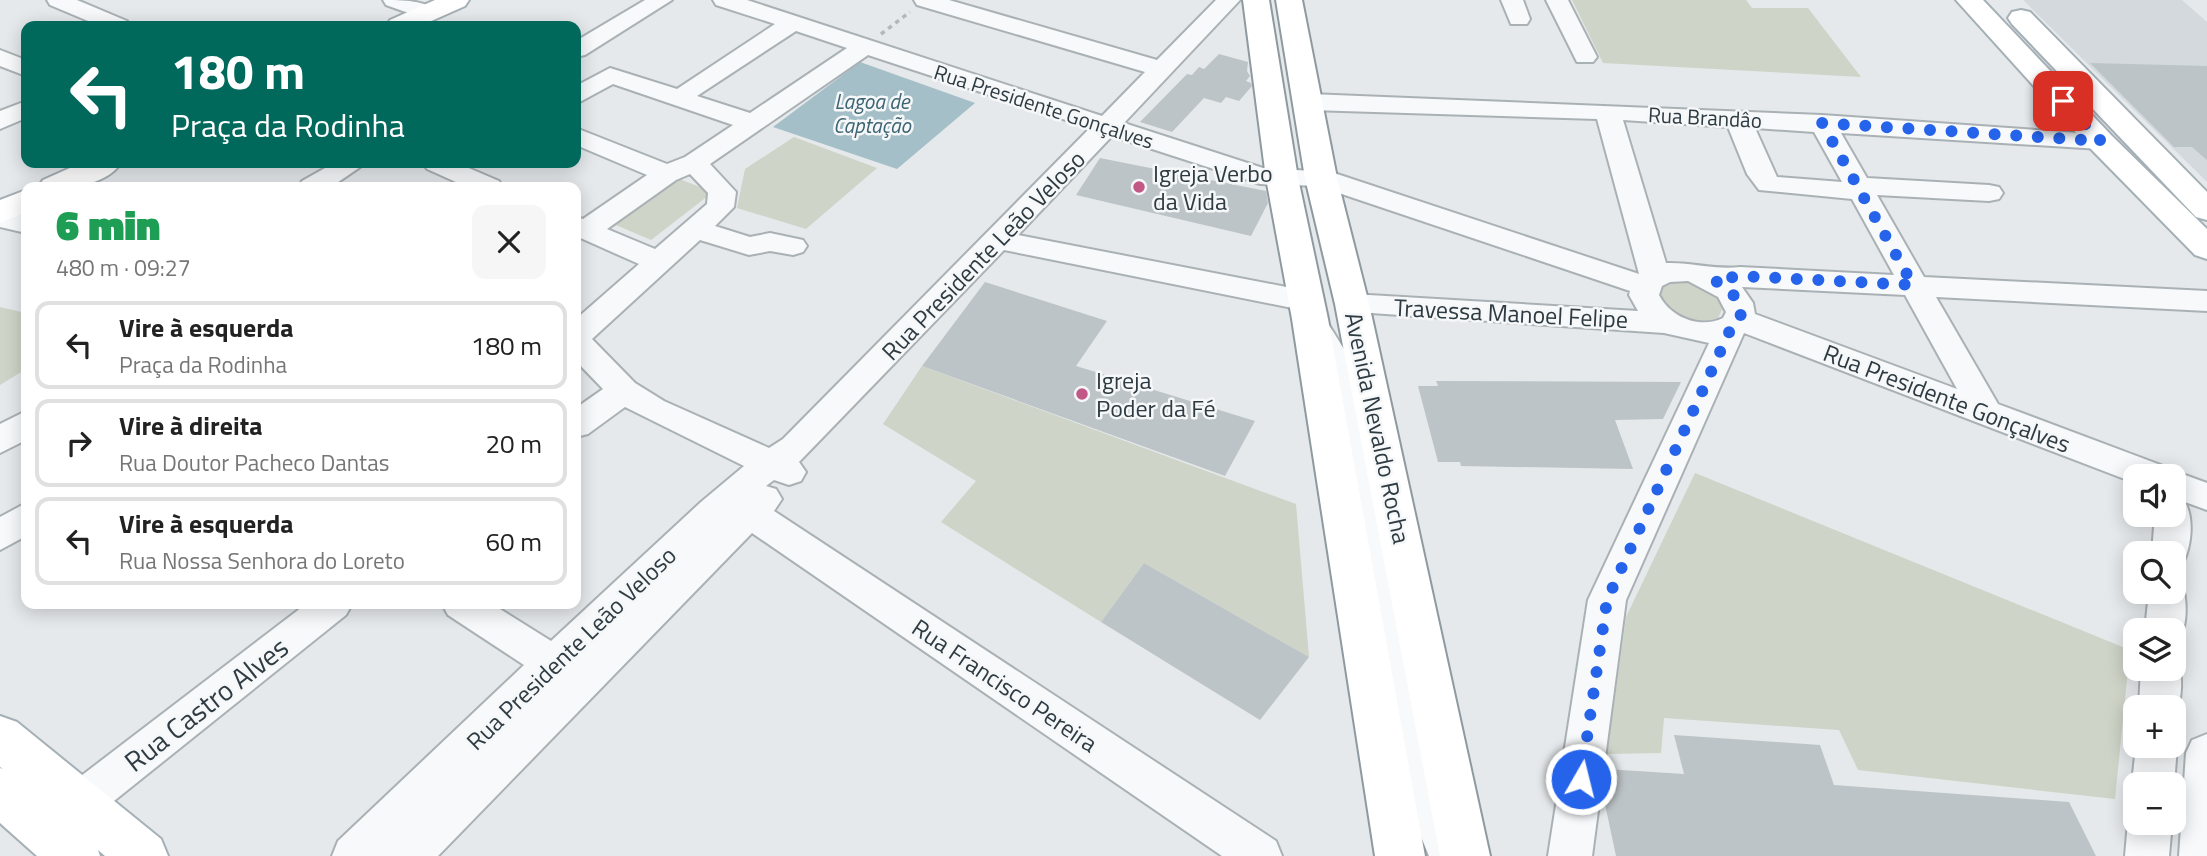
<!DOCTYPE html>
<html lang="pt">
<head>
<meta charset="utf-8">
<style>
	body { margin:0; font-family:"Titillium Web",sans-serif; background:#f6f6f6; color:#222; height:100vh; display:flex; flex-direction:column; font-size:26px; white-space:nowrap }
	* { box-sizing:border-box; margin:0 }
	p { font-size:23px; color:#767676 }
	.icon { flex:none; width:38px; height:38px; fill:none; stroke:currentColor; stroke-width:2; stroke-linecap:round; stroke-linejoin:round }
	.map { position:relative; flex:1; overflow:hidden }
	.drawer { position:absolute; left:21px; top:182px; width:560px; height:427px; display:flex; flex-direction:column; background:#fff; border-radius:14px; box-shadow:0 4px 18px #0003 }
	.drawer>* { flex:none }
	.guide { position:absolute; left:21px; top:21px; width:560px; height:147px; border-radius:14px; box-shadow:0 4px 18px #0003; background:#00695c; color:#fff; overflow:hidden }
	.controls { position:absolute; left:2123px; top:464px; display:grid; gap:14px }
	.controls a { display:grid; place-items:center; width:63px; height:63px; border-radius:14px; background:#fff; box-shadow:0 4px 18px #0003; font-size:35px }
	.pin { position:absolute; display:grid; place-items:center; width:60px; height:60px; color:#fff; margin:-30px; border-radius:14px; box-shadow:0 4px 10px #0006 }
	.me { position:absolute; width:77px; margin:-38px; rotate:8deg; stroke-linejoin:round; filter:drop-shadow(0 0 5px #0008) }
	.turn { display:flex; align-items:center; gap:24px; height:147px; padding:0 35px; font-size:32px }
	.turn .icon { width:91px; height:91px; stroke-width:2.5 }
	.turn b { display:block; font-size:49px; line-height:60px }
	.round { display:grid; place-items:center; flex:none; width:74px; height:74px; border-radius:14px; background:#f6f6f6 }
	.headline { display:flex; align-items:center; justify-content:space-between; height:119px; padding:0 35px }
	h1 { font-size:42px; font-weight:800; line-height:52px; color:#1e9e55 }
	ul { padding:0; list-style:none }
	li { display:flex; align-items:center; gap:21px; height:88px; margin:0 14px 10px; padding:0 21px; border:4px solid #e0e0e0; border-radius:14px }
	li div { flex:1 }
	li b { display:block; font-size:26px }
	li em { font-style:normal }
	.map>svg:first-child { display:block }
	.built { fill:#d3d9dd }
	.green { fill:#ced4c7 }
	.water { fill:#a4bfc7 }
	.building { fill:#bdc4c7 }
	.lines { fill:none; stroke-linecap:round; stroke-linejoin:round }
	.minor-casing { stroke:#aab1b5; stroke-width:4 }
	.major-casing { stroke:#a5b0b6; stroke-width:4 }
	.highway-casing { stroke:#8e9aa0; stroke-width:4 }
	.path { stroke:#b3b8bb; stroke-width:3.5; stroke-dasharray:4.5 4.5; stroke-linecap:butt }
	.minor { fill:#f7f9fa; fill-rule:evenodd }
	.major { fill:#fff; fill-rule:evenodd }
	.highway { fill:#fff; fill-rule:evenodd }
	.route { stroke:#2563eb; stroke-width:12; stroke-dasharray:0 21.6 }
	.poi-dot { fill:#c25886; stroke:#f5f7f8; stroke-width:2.5 }
	.labels { text-anchor:middle; dominant-baseline:central; stroke-width:5; stroke-linejoin:round; paint-order:stroke }
	.far-water-label { font-size:21px; font-style:italic; fill:#3c6472; stroke:#f5f7f8 }
	.far-street-label { font-size:21px; fill:#2e3b42; stroke:#f5f7f8 }
	.poi-label { font-size:24px; fill:#2e3b42; stroke:#f5f7f8; text-anchor:start }
	.street-label { font-size:24px; fill:#2e3b42; stroke:#f5f7f8 }
	.near-street-label { font-size:28px; fill:#2e3b42; stroke:#f5f7f8 }
</style>
</head>
<body>
<div class="map">
<svg width="2207" height="856" viewBox="0 0 2207 856">
	<rect width="100%" height="100%" fill="#e5e9eb"/>
	<!-- built -->
	<polygon class="built" points="2023,0 2182,0 2207,22 2207,182"/>
	<!-- green -->
	<g class="green">
		<polygon points="1572,0 1746,0 1752,8 1808,8 1861,77 1603,63"/>
		<polygon points="794,137 877,168 806,229 737,208 745,169"/>
		<polygon points="674,177 713,192 651,240 611,223"/>
		<polygon points="1683,277 1715,291 1724,305 1718,318 1698,323 1664,312 1655,284"/>
		<polygon points="0,307 26,313 26,369 0,385"/>
		<polygon points="922,366 1296,504 1309,657 1144,563 1101,622 941,522 976,481 883,424"/>
		<polygon points="1695,473 2130,650 2115,799 1858,770 1839,730 1664,718 1661,753 1607,754 1626,617"/>
	</g>
	<!-- water -->
	<polygon class="water" points="860,62 975,103 897,169 773,127"/>
	<!-- building -->
	<g class="building">
		<polygon points="1219,54 1248,62 1247,71 1250,76 1246,81 1251,83 1252,86 1239,101 1226,97 1221,103 1204,98 1172,132 1140,122 1187,74 1192,75 1199,67 1204,69"/>
		<polygon points="2090,63 2207,66 2207,160 2192,147 2174,147"/>
		<polygon points="1100,158 1266,191 1268,203 1251,236 1076,195"/>
		<polygon points="985,282 1107,321 1076,366 1255,421 1225,476 922,366"/>
		<polygon points="1436,381 1681,382 1663,419 1615,420 1633,469 1461,466 1460,462 1438,462 1418,386 1438,386"/>
		<polygon points="1144,563 1309,657 1260,720 1101,622"/>
		<polygon points="1674,735 1820,745 1834,785 2069,802 2096,856 1616,856 1603,795 1606,769 1684,774"/>
	</g>
	<g class="lines">
		<!-- minor casing -->
		<g class="minor-casing">
			<g id="minor">
				<polygon points="47,0 77,0 127,21 131,26 100,26 50,5"/>
				<path d="M383 0C401 0 428 0 439 13L428 20 386 5Z"/>
				<polygon points="645,0 672,0 585,55 576,57 576,41"/>
				<path d="M713 0H747L1102 116 1145 72 917 5 914 0H949L1157 60 1216 0H1240L1124 123 1263 168 1331 172 1639 274 1597 119 1310 110 1301 107 1297 102 1301 97 1310 94 1822 115 2109 135 2113 141 2109 147 2100 149 1841 133 1867 178 1989 185 1999 187 2003 193 1999 199 1989 201 1877 195 1924 277 2207 291V311L1936 297 1998 404 2166 467 2169 472 2174 471 2207 483V510L2174 498V476H2135V483L1744 333 1626 600 1592 856H1548L1588 600 1709 343 1664 333 1341 311 1337 304 1341 297 1352 294 1638 311 1629 295 1630 291 1318 186 1260 184 1112 136 1018 235 1307 291 1318 294 1322 301 1318 308 1307 311 1004 250 799 462 806 472 801 481 789 485 774 480 766 486 776 489 782 499 774 511 1276 841 1282 856H1222L752 533 438 856H332L338 841 524 665 448 615 442 604H492L551 641 701 502 744 466 625 407 588 434 576 437V408L603 389 576 361V319L639 264 576 236V217L583 219 647 175 576 145V128L667 164 685 157 733 125 613 84 576 104V86L610 68 677 89 775 24 716 5ZM796 31 847 48 750 113 697 96ZM868 55 1090 128 783 439 769 448 664 401 635 383 592 339 700 240 749 255 770 251 793 255 803 252 807 246 803 240 770 233 750 237 715 226 734 207 736 192 710 164ZM1623 120 1728 127 1747 174 1759 190 1852 199 1894 275 1740 267C1714 270 1692 262 1666 263ZM1755 128 1814 132 1842 182 1777 177ZM690 174 708 193 707 204 655 249 607 229 676 180ZM1688 281 1718 297 1726 312 1723 318C1700 329 1671 318 1659 295L1662 286 1670 282ZM1742 287 1905 295 1957 389 1755 314 1753 303Z"/>
				<polygon points="1501,0 1523,0 1530,19 1527,24 1511,24"/>
				<polygon points="1546,0 1568,0 1597,57 1593,62 1577,62"/>
				<polygon points="0,50 26,60 26,76 0,66"/>
				<polygon points="26,101 26,118 0,129 0,111"/>
				<polygon points="334,163 366,163 331,187 298,187 302,181"/>
				<polygon points="423,163 457,163 499,181 503,187 467,187 427,169"/>
				<polygon points="0,209 26,215 26,233 0,227"/>
				<polygon points="1311,311 1322,314 1361,376 1386,496 1394,516 1389,526 1381,529 1396,566 1436,772 1473,856 1429,856 1394,772 1360,566 1345,529 1352,496 1329,376 1296,321 1300,314"/>
				<polygon points="26,411 26,440 0,453 0,424"/>
				<path d="M2174 500 2186 504C2194 521 2191 547 2183 563L2174 566V553H2152L2155 514H2174Z"/>
				<polygon points="26,503 26,536 0,550 0,517"/>
				<path d="M2174 579 2180 581C2188 596 2189 633 2174 643V630H2145L2149 592H2174Z"/>
				<polygon points="306,604 352,604 346,615 94,817 79,823 64,817 58,803 64,789"/>
				<path d="M2174 655C2185 672 2182 701 2174 719V707H2139L2141 668H2174Z"/>
				<polygon points="2207,734 2207,856 2179,856 2186,753 2192,740"/>
				<polygon points="2174,739 2177,746 2174,785 2135,784 2135,791 2132,784 2136,746 2174,746"/>
				<polygon points="2135,808 2135,822 2172,822 2169,856 2125,856 2128,822"/>
			</g>
		</g>
		<!-- major casing -->
		<g class="major-casing">
			<g id="major">
				<polygon points="435,0 469,0 465,6 420,26 386,26 390,20"/>
				<polygon points="1956,0 1983,0 2111,135 2207,229 2207,259 2195,255 2089,147"/>
				<polygon points="2021,10 2030,12 2207,192 2207,220 2196,217 2012,24 2008,18 2012,12"/>
				<path d="M81 163H121C104 188 65 188 38 187L43 180Z"/>
				<polygon points="26,190 26,212 0,223 0,200"/>
				<polygon points="0,716 17,722 161,839 168,856 105,856 98,850 100,856 37,856 0,823 0,768 3,769 0,767"/>
			</g>
		</g>
		<!-- highway casing -->
		<g class="highway-casing">
			<g id="highway">
				<polygon points="1243,0 1269,0 1298,178 1328,319 1425,856 1375,856 1292,319 1266,178"/>
				<polygon points="1276,0 1302,0 1337,178 1369,304 1490,856 1440,856 1335,304 1305,178"/>
			</g>
		</g>
		<!-- path -->
		<g class="path">
			<polyline points="462,26 472,26"/>
			<polyline points="881,34 910,12"/>
		</g>
		<!-- minor -->
		<use href="#minor" class="minor"/>
		<!-- major -->
		<use href="#major" class="major"/>
		<!-- highway -->
		<use href="#highway" class="highway"/>
	</g>
	<g class="lines">
		<!-- route -->
		<path class="route" d="M1581 779 1607 600 1731 328 1740 320C1744 300 1729 289 1714 280L1740 276 1913 285 1822 123 2101 141 2063 101"/>
	</g>
	<!-- markers -->
	<g class="poi-dot">
		<circle cx="1139" cy="187" r="7"/>
		<circle cx="1082" cy="394" r="7"/>
	</g>
	<g class="labels">
		<!-- far-water labels -->
		<g class="far-water-label">
			<text x="872" y="101">Lagoa de<tspan x="872" dy="24">Captação</tspan></text>
		</g>
		<!-- far-street labels -->
		<g class="far-street-label">
			<text transform="translate(1044 106) rotate(18)">Rua Presidente Gonçalves</text>
			<text transform="translate(1705 117) rotate(3)">Rua Brandâo</text>
		</g>
		<!-- poi labels -->
		<g class="poi-label">
			<text x="1153" y="173">Igreja Verbo<tspan x="1153" dy="28">da Vida</tspan></text>
			<text x="1096" y="380">Igreja<tspan x="1096" dy="28">Poder da Fé</tspan></text>
		</g>
		<!-- street labels -->
		<g class="street-label">
			<text transform="translate(983 255) rotate(-46)">Rua Presidente Leão Veloso</text>
			<text transform="translate(1511 313) rotate(3)">Travessa Manoel Felipe</text>
			<text transform="translate(1947 398) rotate(21)">Rua Presidente Gonçalves</text>
			<text transform="translate(1378 428) rotate(78)">Avenida Nevaldo Rocha</text>
			<text transform="translate(571 648) rotate(-44)">Rua Presidente Leão Veloso</text>
			<text transform="translate(1005 685) rotate(34)">Rua Francisco Pereira</text>
		</g>
		<!-- near-street labels -->
		<g class="near-street-label">
			<text transform="translate(206 704) rotate(-38)">Rua Castro Alves</text>
		</g>
	</g>
</svg>
<div class="controls">
<a><svg class="icon" aria-label="sound" viewBox="0 0 24 24"><path d="M4 9h4l5-4v14l-5-4H4zM17 9q2 3 0 6"/></svg></a>
<a><svg class="icon" aria-label="search" viewBox="0 0 24 24"><circle cx="10" cy="10" r="6"/><path d="M15 15l6 6"/></svg></a>
<a><svg class="icon" aria-label="layers" viewBox="0 0 24 24"><path d="M12 4l9 5-9 5-9-5zM3 14l9 5 9-5"/></svg></a>
<a>+</a>
<a>−</a>
</div>
<div class="pin" style="left:2063px;top:101px;background:#d93025"><svg class="icon" aria-label="arrive" viewBox="0 0 24 24"><path d="M6 21V4h12l-3 4 3 4H6"/></svg></div>
<svg class="me" style="left:1581px;top:779px" viewBox="-20 -20 40 40"><circle r="17" fill="#2563eb" stroke="#fff" stroke-width="3"/><path d="M0-11L8 9 0 5-8 9z" fill="#fff"/></svg>
<div class="guide">
<div class="turn"><svg class="icon" aria-label="left" viewBox="0 0 24 24"><path d="M17 20v-9H6M10 6l-5 5 5 5"/></svg><div><b>180 m</b>Praça da Rodinha</div></div>
</div>
<section class="drawer">
<div class="headline"><div><h1>6 min</h1><p>480 m · 09:27</p></div><a class="round"><svg class="icon" aria-label="close" viewBox="0 0 24 24"><path d="M6 6l12 12M18 6L6 18"/></svg></a></div>
<ul>
<li><svg class="icon" aria-label="left" viewBox="0 0 24 24"><path d="M17 20v-9H6M10 6l-5 5 5 5"/></svg><div><b>Vire à esquerda</b><p>Praça da Rodinha</p></div><em>180 m</em></li>
<li><svg class="icon" aria-label="right" viewBox="0 0 24 24"><path d="M7 20v-9h11M14 6l5 5-5 5"/></svg><div><b>Vire à direita</b><p>Rua Doutor Pacheco Dantas</p></div><em>20 m</em></li>
<li><svg class="icon" aria-label="left" viewBox="0 0 24 24"><path d="M17 20v-9H6M10 6l-5 5 5 5"/></svg><div><b>Vire à esquerda</b><p>Rua Nossa Senhora do Loreto</p></div><em>60 m</em></li>
</ul>
</section>
</div>
</body>
</html>
